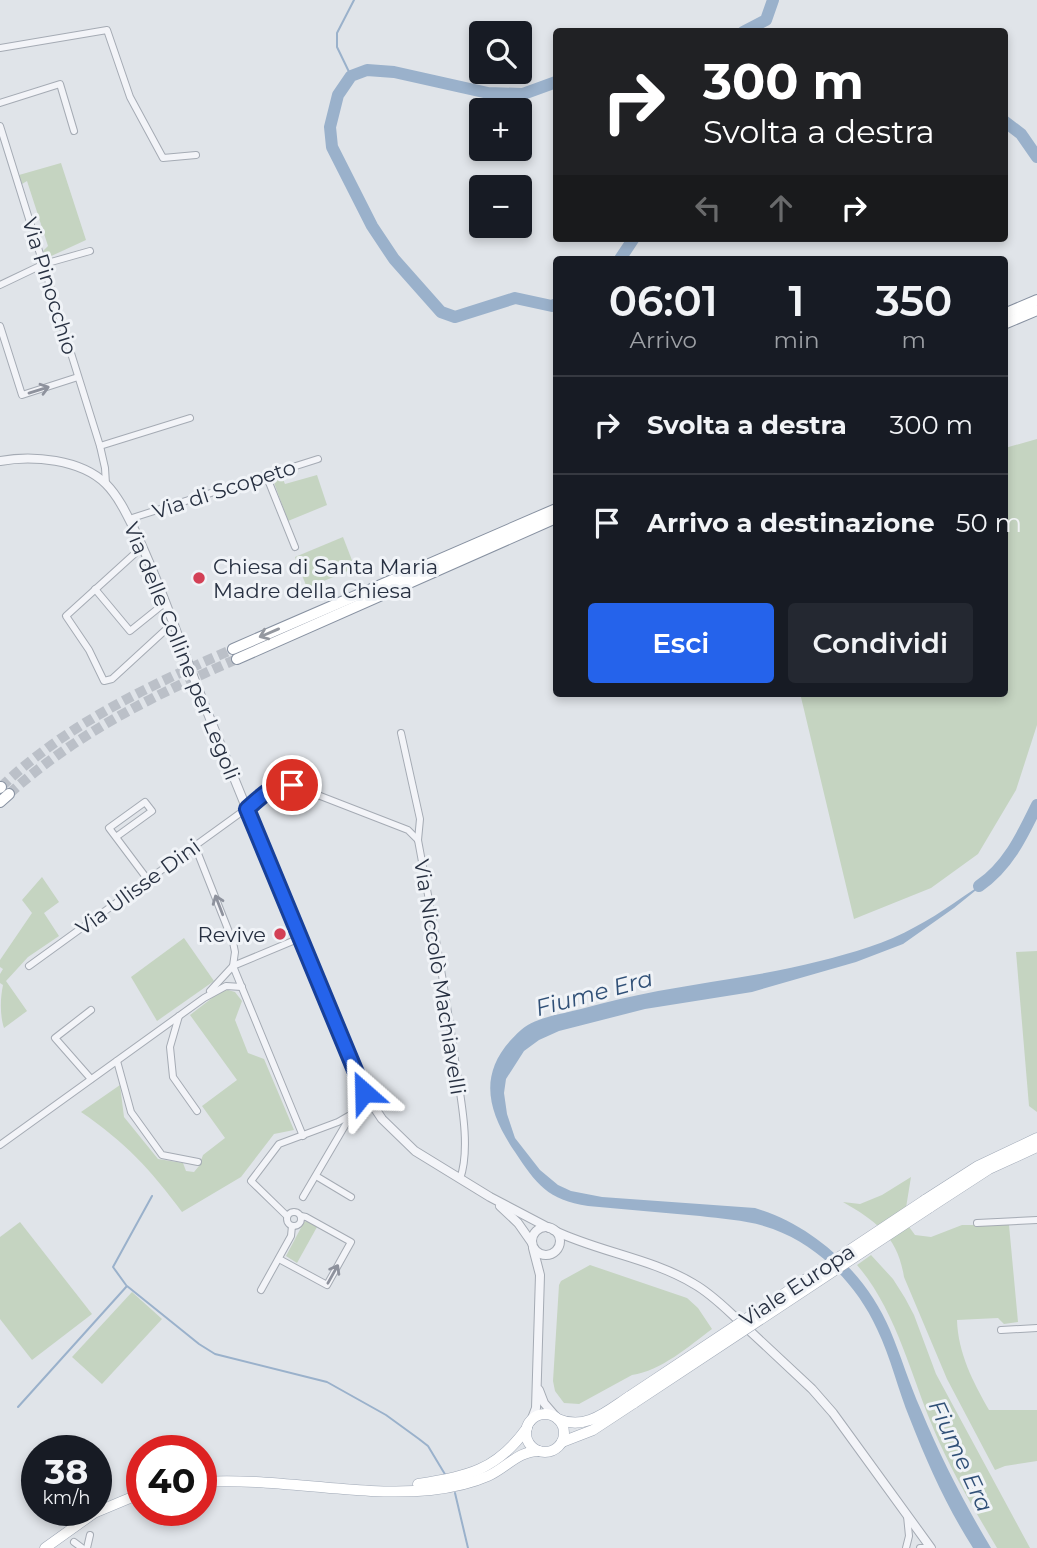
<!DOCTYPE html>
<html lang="it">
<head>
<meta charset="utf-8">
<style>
	body { margin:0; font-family:Montserrat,sans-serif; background:#242831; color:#f1f3f6; height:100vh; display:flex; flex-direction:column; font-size:26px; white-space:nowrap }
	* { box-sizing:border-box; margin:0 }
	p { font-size:23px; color:#9ea1a6 }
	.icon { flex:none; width:38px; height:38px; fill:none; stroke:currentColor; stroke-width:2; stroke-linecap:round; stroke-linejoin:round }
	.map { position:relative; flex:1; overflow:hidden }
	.sheet { position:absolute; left:553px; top:256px; width:455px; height:441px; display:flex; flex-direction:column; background:#171b24; border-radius:7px; box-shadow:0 4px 10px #0003 }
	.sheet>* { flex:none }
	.guide { position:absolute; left:553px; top:28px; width:455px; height:214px; border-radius:7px; box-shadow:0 4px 10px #0003; background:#202124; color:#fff; overflow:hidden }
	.tools { position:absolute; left:469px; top:21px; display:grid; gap:14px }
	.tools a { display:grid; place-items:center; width:63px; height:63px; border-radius:7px; background:#171b24; box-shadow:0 4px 10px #0003; font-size:35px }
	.speed { position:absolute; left:21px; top:1435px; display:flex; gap:14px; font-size:35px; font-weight:700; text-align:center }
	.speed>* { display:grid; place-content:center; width:91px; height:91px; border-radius:50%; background:#171b24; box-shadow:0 4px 10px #0003; line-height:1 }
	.speed small { font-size:18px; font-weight:400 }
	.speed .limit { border:10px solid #d22; background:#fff; color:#111 }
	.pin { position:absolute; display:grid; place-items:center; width:60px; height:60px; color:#fff; margin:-30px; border:4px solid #fff; border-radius:50%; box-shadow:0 2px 7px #0007 }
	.me { position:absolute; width:77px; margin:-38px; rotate:335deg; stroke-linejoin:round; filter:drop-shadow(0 0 5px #0008) }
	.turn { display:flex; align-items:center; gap:24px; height:147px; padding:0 35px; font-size:32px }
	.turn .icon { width:91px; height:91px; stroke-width:2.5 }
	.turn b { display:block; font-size:49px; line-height:60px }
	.lanes { display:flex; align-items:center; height:66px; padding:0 35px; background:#0003; justify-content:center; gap:35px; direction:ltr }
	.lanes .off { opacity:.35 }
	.eta { display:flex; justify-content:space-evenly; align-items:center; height:119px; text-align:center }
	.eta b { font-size:42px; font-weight:600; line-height:49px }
	.button { display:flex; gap:14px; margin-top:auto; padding:14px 35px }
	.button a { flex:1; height:80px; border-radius:7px; background:#2563eb; color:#fff; font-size:28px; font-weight:600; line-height:80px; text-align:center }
	.button a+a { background:#242831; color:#f1f3f6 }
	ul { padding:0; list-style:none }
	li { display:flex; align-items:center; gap:21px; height:98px; padding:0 35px; border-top:2px solid #363941 }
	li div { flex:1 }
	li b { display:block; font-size:26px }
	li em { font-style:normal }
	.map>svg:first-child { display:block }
	.green { fill:#c5d4c1 }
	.water { fill:#9ab1cb }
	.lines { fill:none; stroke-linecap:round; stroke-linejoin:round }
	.stream { stroke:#9ab1cb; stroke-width:2 }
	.river { stroke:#9ab1cb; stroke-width:12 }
	.trunk-tunnel { stroke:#bbc0c8; stroke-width:10; stroke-dasharray:10 5; stroke-linecap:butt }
	.minor-casing { stroke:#a5abb4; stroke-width:8 }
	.tertiary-casing { stroke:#a5abb4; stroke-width:10 }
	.primary-casing { stroke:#9fa8b6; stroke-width:11 }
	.trunk-casing { stroke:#8791a1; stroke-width:12 }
	.minor { stroke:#f3f4f8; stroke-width:6 }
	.tertiary { stroke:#f3f4f8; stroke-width:8 }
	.primary { stroke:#fff; stroke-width:10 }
	.trunk { stroke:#fff; stroke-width:10 }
	.primary-bridge-casing { stroke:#9fa8b6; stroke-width:11; stroke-linecap:butt }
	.primary-bridge { stroke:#fff; stroke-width:10 }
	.oneway { stroke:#8e929d }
	.oneway2 { stroke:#9498a0 }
	.route-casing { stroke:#184099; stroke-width:18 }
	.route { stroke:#2563eb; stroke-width:12 }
	.poi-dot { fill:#d34056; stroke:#f0f3f7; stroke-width:2.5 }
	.labels { text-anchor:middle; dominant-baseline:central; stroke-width:6; stroke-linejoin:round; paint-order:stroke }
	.street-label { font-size:21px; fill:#283142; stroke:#f0f3f7 }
	.poi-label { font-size:21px; fill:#283142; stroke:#f0f3f7; text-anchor:start }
	.water-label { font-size:23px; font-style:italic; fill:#305077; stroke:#f0f3f7 }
</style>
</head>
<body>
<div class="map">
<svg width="1037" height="1548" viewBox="0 0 1037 1548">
	<rect width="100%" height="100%" fill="#e0e4e9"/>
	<!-- green -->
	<g class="green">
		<polygon points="61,163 86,240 47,258 43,251 48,246 27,181 22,184 19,175"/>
		<polygon points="1037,439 1037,725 1016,790 978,854 931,888 854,919 800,693 1004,693 1005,448"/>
		<polygon points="281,475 285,484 317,475 327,505 288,521 273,480"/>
		<polygon points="343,537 355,568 307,588 295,557"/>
		<path d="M42 877 59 902 44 913 59 936 28 957 6 981 27 1011 4 1028C0 1016 0 999 3 985L0 983V974L3 969 0 967V960L32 913 22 900Z"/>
		<polygon points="184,938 214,981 157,1021 131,977"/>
		<polygon points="1037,951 1037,1112 1029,1106 1016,952"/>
		<path d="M228 990 235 992 242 1001 235 1020 248 1053 264 1059 294 1130 274 1134 241 1177 182 1212C151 1170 125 1142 81 1112L120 1085 124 1117 158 1159 183 1163 186 1171 194 1172 199 1166 203 1155 225 1138 202 1106 237 1080 190 1015 221 991Z"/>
		<path d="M911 1177 904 1220 915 1235 931 1237 962 1225H1009L1018 1322 1004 1324 998 1318 957 1320C958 1353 973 1382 989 1410H1037V1461L1005 1466 995 1470 947 1379 904 1277C898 1237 876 1221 843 1202L860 1204 882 1195Z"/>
		<polygon points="307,1221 317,1227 297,1263 286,1256 304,1222"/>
		<polygon points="20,1222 92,1314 32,1360 0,1319 0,1237"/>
		<path d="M871 1255 893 1279 905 1298 914 1315 936 1374 1030 1548H997C974 1509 951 1471 934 1430 911 1376 896 1310 857 1265Z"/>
		<path d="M590 1265 687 1298 698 1308 712 1329C689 1346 661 1371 632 1375L579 1404 564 1403 555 1391 553 1381 559 1285 561 1281Z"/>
		<polygon points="132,1292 162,1319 102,1384 72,1357"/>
	</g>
	<!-- water -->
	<path class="water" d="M991 878 954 908 903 944 856 962 752 992 645 1009 559 1031 539 1040 524 1051 506 1079 504 1093 507 1114 515 1138 540 1170 558 1185 571 1191 602 1197 755 1208C813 1225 866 1273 890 1330 901 1356 909 1383 921 1410 941 1458 964 1503 991 1548H973C947 1507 928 1465 910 1419 898 1390 891 1358 877 1329 857 1285 819 1246 773 1229 749 1220 724 1219 700 1216 662 1213 625 1209 588 1206 548 1200 536 1184 515 1152 485 1108 477 1069 521 1030 536 1017 562 1014 581 1009 606 1002 632 996 658 991 712 981 767 975 820 961 852 953 887 943 915 927 942 913 966 894 991 878Z"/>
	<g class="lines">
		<!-- stream -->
		<g class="stream">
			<polyline points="351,76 337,47 337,33 354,0"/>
			<polyline points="126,1285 113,1267 152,1196"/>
			<polyline points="18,1407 127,1286 199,1344 215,1354 327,1382 386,1415 419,1439 428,1446 446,1476"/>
			<polyline points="455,1493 468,1548"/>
		</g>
		<!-- river -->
		<g class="river">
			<polyline points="743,32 766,20 773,0"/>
			<polyline points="556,82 523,94 488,93 394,72 367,70 351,76 338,95 330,127 332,147 372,226 394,259 441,312 455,317 515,298 552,306 556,304"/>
			<polyline points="1004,121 1021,134 1037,157"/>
			<polyline points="620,259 634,238"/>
			<path d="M979 886C1008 866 1022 836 1037 805"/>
		</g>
		<!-- trunk-tunnel -->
		<g class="trunk-tunnel">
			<path d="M1 787C66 724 151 685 233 649"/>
			<path d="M9 794C75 734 156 694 237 659"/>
		</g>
		<!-- minor casing -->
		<g class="minor-casing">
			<g id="minor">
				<polyline points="0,48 107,30 130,97 163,158 196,155"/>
				<polyline points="0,103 60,84 74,131"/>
				<polyline points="0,126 100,446 105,468 106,484"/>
				<polyline points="0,285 44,264 90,251"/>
				<polyline points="0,326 22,395 78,377"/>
				<polyline points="100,446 190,418"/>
				<polyline points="266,475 295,547"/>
				<polyline points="129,519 318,459"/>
				<polyline points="142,547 66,616 89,650 104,681 112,679 173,623"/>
				<polyline points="95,589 130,631 166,602"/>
				<polyline points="401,733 420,819 418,840"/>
				<polyline points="116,837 152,811 145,802 109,828 148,880"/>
				<polyline points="195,846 233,942 235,952 233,966 303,1136"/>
				<path d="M29 966 279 785H292L408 830 418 840C432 916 446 991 456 1067 461 1100 471 1148 460 1179"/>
				<polyline points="210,991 233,966 300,938"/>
				<polyline points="91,1010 55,1038 91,1079"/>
				<polyline points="179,1016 170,1047 173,1077 197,1111"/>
				<polyline points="117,1061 131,1112 162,1155 198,1162"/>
				<polyline points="0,1145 204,998 226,986 242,987"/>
				<polyline points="316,1176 351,1197"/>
				<polyline points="303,1197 350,1117"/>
				<circle cx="294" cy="1219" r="7"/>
				<polyline points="287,1216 251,1181 279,1144 338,1122 371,1103"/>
				<polyline points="977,1223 1037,1220"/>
				<polyline points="279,1259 327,1285 351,1242 306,1217 301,1216"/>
				<polyline points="261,1290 291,1236 292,1226"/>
				<polyline points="1001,1330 1037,1328"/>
				<polyline points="74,1542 82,1548"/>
				<polyline points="87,1548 90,1535"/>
				<polyline points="906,1548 909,1536 907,1516"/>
				<polyline points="920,1548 930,1548"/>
			</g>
		</g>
		<!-- tertiary casing -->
		<g class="tertiary-casing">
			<g id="tertiary">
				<path d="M0 461C32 455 81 459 106 484 119 497 128 517 136 533 159 581 176 631 195 681 245 807 298 933 349 1059L364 1092 382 1119 415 1151 490 1197 549 1228"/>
				<polyline points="500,1206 518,1223 532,1243"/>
				<circle cx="546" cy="1241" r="14"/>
				<path d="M553 1230C598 1252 651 1258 694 1284 710 1293 723 1306 736 1318"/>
				<polyline points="751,1332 812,1389 833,1413 931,1548"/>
				<polyline points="539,1390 544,1403 556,1417"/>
				<polyline points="531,1421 536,1408 540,1275 533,1248"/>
			</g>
		</g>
		<!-- primary casing -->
		<g class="primary-casing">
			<g id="primary">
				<polyline points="925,1200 978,1166 1037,1138"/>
				<polyline points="929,1208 989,1169 1037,1147"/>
				<circle cx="545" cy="1433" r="19"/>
				<path d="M558 1419C586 1431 607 1411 630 1396"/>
				<polyline points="562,1442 593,1430 634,1403"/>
				<path d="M201 1482C277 1477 354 1497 431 1490 449 1488 470 1484 488 1476 506 1468 518 1451 539 1451"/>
				<path d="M418 1484C467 1477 497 1470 527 1428"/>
				<polyline points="45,1548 94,1513 142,1493"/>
			</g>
		</g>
		<!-- trunk casing -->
		<g class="trunk-casing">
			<g id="trunk">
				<polyline points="1004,314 1037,300"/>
				<polyline points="1004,324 1037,310"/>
				<polyline points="233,649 556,509"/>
				<polyline points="237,659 556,518"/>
				<polyline points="0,788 1,787"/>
				<polyline points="0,802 9,794"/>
			</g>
		</g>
		<!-- minor -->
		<use href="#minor" class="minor"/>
		<!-- tertiary -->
		<use href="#tertiary" class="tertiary"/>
		<!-- primary -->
		<use href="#primary" class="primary"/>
		<!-- trunk -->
		<use href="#trunk" class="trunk"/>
		<!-- primary-bridge casing -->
		<g class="primary-bridge-casing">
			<g id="primary-bridge">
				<polyline points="630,1396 925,1200"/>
				<polyline points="634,1403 929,1208"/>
			</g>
		</g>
		<!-- primary-bridge -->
		<use href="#primary-bridge" class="primary-bridge"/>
	</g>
	<!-- one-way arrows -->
	<defs><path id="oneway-shaft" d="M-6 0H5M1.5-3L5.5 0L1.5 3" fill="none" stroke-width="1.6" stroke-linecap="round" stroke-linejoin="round" transform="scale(1.75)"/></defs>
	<g class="oneway">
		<use href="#oneway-shaft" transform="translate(39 390) rotate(-17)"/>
		<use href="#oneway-shaft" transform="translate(219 905) rotate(-111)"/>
		<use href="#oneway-shaft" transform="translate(333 1274) rotate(-61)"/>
	</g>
	<use class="oneway2" href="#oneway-shaft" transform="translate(269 633) rotate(157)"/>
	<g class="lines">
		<!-- route casing -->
		<g class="route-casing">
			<path id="route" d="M292 785C274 783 260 797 247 809L364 1092"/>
		</g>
		<!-- route -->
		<use href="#route" class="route"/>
	</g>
	<!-- markers -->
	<g class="poi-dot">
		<circle cx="199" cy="578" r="7"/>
		<circle cx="280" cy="934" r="7"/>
	</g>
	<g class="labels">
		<!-- street labels -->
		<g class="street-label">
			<text transform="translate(50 286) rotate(73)">Via Pinocchio</text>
			<text transform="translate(224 489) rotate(-18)">Via di Scopeto</text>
			<text transform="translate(182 651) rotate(68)">Via delle Colline per Legoli</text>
			<text transform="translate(138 887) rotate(-36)">Via Ulisse Dini</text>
			<text transform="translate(440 977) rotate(81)">Via Niccolò Machiavelli</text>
			<text transform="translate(797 1285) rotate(-33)">Viale Europa</text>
		</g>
		<!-- poi labels -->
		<g class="poi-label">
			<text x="213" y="566">Chiesa di Santa Maria<tspan x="213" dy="24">Madre della Chiesa</tspan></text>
			<text x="266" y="934" text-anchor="end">Revive</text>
		</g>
		<!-- water labels -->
		<g class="water-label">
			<text transform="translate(594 993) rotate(-15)">Fiume Era</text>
			<text transform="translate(961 1456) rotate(65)">Fiume Era</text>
		</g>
	</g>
</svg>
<div class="tools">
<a><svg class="icon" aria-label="search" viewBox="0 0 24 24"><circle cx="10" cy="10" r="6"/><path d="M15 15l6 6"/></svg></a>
<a>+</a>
<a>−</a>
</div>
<div class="speed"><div>38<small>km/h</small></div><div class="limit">40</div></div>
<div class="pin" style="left:292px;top:785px;background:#d93025"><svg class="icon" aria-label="arrive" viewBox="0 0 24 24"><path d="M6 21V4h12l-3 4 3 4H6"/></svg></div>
<svg class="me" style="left:364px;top:1092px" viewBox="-20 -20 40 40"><path d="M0-17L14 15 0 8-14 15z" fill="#2563eb" stroke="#fff" stroke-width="4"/></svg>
<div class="guide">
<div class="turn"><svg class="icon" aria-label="right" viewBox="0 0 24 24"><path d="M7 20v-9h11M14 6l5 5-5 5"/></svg><div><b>300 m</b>Svolta a destra</div></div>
<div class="lanes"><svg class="icon off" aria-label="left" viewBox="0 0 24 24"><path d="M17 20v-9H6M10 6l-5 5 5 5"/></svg><svg class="icon off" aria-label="ahead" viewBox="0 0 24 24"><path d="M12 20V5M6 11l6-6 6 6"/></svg><svg class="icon" aria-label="right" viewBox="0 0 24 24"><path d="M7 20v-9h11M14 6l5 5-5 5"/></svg></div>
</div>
<section class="sheet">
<div class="eta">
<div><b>06:01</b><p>Arrivo</p></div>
<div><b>1</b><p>min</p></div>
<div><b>350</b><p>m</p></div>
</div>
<ul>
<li><svg class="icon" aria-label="right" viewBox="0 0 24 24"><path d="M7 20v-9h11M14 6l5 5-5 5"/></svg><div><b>Svolta a destra</b></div><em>300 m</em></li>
<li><svg class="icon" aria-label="arrive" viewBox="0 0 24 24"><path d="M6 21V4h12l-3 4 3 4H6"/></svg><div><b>Arrivo a destinazione</b></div><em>50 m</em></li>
</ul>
<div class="button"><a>Esci</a><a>Condividi</a></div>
</section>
</div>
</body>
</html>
